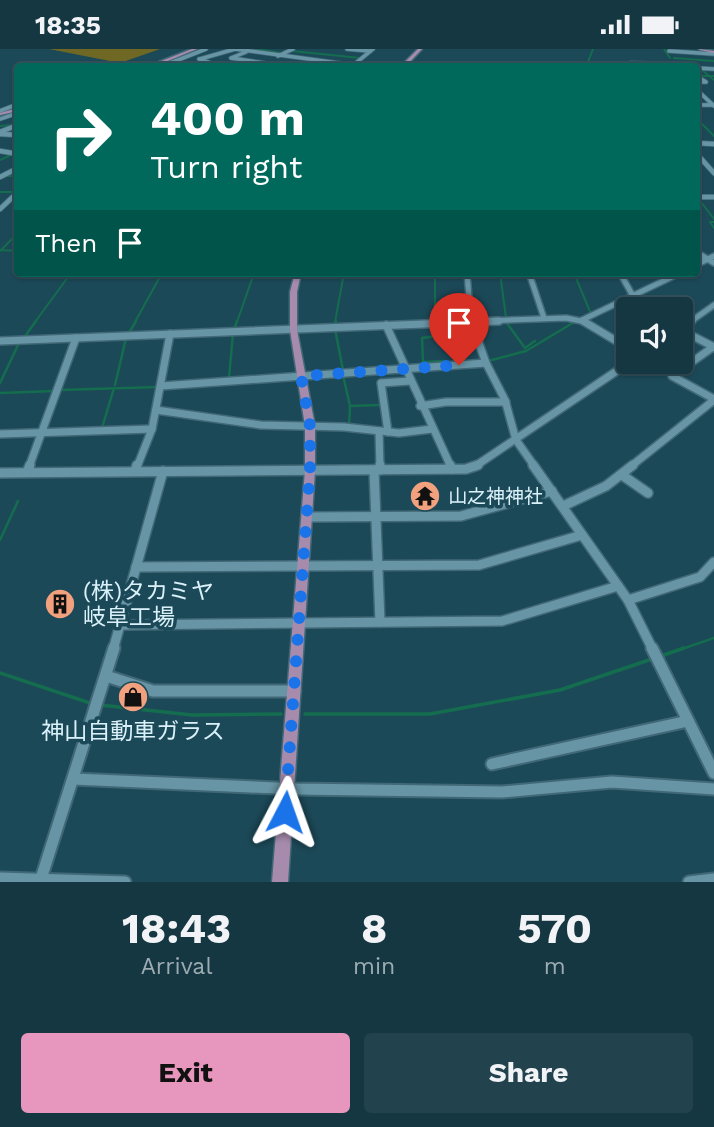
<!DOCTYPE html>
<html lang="en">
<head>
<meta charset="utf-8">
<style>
	body { margin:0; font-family:"Work Sans","Noto Sans JP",sans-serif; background:#22424d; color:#f1f3f6; height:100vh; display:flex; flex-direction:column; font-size:26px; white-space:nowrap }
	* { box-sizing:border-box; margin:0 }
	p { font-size:23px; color:#9dacb2 }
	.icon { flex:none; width:38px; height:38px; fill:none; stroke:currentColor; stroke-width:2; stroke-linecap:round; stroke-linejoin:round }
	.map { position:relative; height:833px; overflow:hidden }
	.side { display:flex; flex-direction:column; background:#153742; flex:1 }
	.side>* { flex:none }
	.guide { position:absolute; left:14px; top:14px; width:686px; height:214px; border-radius:7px; box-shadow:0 2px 5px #0004,0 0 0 2px #34515b; background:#00695c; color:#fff; overflow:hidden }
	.fabs { position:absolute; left:616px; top:248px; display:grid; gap:14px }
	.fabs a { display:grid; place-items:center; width:77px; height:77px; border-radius:7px; background:#153742; box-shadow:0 2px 5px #0004,0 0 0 2px #34515b; font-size:35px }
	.pin { position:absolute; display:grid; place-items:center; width:60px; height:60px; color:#fff; margin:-72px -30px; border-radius:50% 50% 50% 0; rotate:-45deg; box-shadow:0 0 7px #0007 }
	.pin .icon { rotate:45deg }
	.me { position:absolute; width:77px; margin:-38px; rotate:4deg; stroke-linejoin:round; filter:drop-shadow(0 0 5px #0008) }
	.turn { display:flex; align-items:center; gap:24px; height:147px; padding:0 21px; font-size:32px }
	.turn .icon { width:91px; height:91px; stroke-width:2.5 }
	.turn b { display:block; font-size:49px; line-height:60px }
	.then { display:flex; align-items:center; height:66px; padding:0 21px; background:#0003; gap:14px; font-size:26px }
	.eta { display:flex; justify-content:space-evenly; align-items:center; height:119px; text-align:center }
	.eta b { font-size:42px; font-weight:700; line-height:49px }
	.button { display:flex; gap:14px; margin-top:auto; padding:14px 21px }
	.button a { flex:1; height:80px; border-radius:7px; background:#e797bd; color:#111; font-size:28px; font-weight:700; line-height:80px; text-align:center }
	.button a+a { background:#22424d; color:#f1f3f6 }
	.status { display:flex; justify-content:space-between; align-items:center; height:49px; padding:0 35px; background:#153742; direction:ltr }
	.status svg { height:19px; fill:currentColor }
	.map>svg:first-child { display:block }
	.green { fill:#6f6824 }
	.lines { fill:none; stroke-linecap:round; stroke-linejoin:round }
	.stream-far2 { stroke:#146d4e; stroke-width:2 }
	.stream-far1 { stroke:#146d4e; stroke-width:2.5 }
	.stream { stroke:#146d4e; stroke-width:3.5 }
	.minor-far5-casing { stroke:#416876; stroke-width:5 }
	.minor-far4-casing { stroke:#416876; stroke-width:6 }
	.minor-far3-casing { stroke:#416876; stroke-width:8 }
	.minor-far2-casing { stroke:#416876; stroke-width:10 }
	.minor-far1-casing { stroke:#416876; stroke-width:12 }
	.minor-casing { stroke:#416876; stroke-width:15 }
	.major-casing { stroke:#416876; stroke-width:3 }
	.minor-far5 { stroke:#6895a6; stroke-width:3.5 }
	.minor-far4 { stroke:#6895a6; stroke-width:4.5 }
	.minor-far3 { stroke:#6895a6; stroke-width:5 }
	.minor-far2 { stroke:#6895a6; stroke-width:7 }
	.minor-far1 { stroke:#6895a6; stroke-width:9 }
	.minor { stroke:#6895a6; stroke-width:11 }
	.major { fill:#a68bad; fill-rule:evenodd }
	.route { stroke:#1a73e8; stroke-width:12; stroke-dasharray:0 21.6 }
	.labels { text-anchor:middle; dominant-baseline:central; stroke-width:7; stroke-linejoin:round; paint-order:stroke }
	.poi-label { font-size:19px; fill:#daf1fa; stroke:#1c4958; text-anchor:start }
	.near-poi-label { font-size:23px; fill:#daf1fa; stroke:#1c4958; text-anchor:start }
</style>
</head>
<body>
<div class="status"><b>18:35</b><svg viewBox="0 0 49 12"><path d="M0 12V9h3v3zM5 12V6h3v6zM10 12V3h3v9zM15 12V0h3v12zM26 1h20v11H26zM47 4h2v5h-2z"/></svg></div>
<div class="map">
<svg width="714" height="833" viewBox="0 0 714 833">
	<rect width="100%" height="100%" fill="#1c4958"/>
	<!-- green -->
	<polygon class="green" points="49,0 160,0 120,14"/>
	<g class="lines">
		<!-- stream-far2 -->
		<g class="stream-far2">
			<polyline points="257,0 281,4"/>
			<polyline points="664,0 670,9"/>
			<polyline points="292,2 360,9"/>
			<polyline points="674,9 714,12"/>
			<polyline points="265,15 289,18"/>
			<polyline points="586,18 593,0"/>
			<polyline points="703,22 714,31"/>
			<polyline points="696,27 714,27"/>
			<polyline points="696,69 714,87"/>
			<polyline points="0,77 14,76"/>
			<polyline points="0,111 13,105"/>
			<polyline points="6,127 18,127"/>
			<polyline points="0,143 16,143"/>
			<polyline points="697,148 714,170"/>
			<polyline points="714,173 710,173 714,179"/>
			<polyline points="0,201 18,202"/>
			<polyline points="0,202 18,184"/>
			<polyline points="435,224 435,272"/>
			<polyline points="500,224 506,269"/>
			<polyline points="574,224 591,265"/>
			<polyline points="35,273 71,224"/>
			<polyline points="135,273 162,224"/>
			<polyline points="237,273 254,224"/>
			<polyline points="335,273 344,224"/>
			<polyline points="574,273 576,272"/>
		</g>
		<!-- stream-far1 -->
		<g class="stream-far1">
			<polyline points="506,273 525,299 535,292"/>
			<polyline points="335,276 336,272"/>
			<polyline points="436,276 437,287 422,289 423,313 444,312"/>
			<polyline points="335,280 343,321"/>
			<polyline points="234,281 237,272"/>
			<polyline points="129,284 136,272"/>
			<polyline points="23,290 36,272"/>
			<polyline points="488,312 526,302 576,272"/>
			<polyline points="343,326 350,357 349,376"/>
			<polyline points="229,329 233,284"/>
			<polyline points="0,334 19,294"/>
			<polyline points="115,336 126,289"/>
			<polyline points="60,341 158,338"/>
			<polyline points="0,344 55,342"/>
			<polyline points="350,357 380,356"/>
			<polyline points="102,379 114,339"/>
			<polyline points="0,491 18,452"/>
			<polyline points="679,601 714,589"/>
		</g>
		<!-- stream -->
		<g class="stream">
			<polyline points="661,607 684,599"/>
			<polyline points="0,624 93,655"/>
			<polyline points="100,656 192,666 281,665"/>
			<polyline points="305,665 430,665 560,641 655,609"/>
		</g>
		<!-- minor-far5 casing -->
		<g class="minor-far5-casing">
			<g id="minor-far5">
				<polyline points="347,0 370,2"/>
				<polyline points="669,2 714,5"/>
				<polyline points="246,3 231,9 264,14"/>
				<polyline points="278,7 293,0"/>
				<polyline points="199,10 222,18"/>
				<polyline points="200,10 235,0 353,16"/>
				<polyline points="172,14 190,18"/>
				<polyline points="160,18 206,0"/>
				<polyline points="351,18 373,0"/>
				<polyline points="623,18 630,14 673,15"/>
				<polyline points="696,19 714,20"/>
				<polyline points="696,27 706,33 696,33"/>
				<polyline points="696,40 714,57"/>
				<polyline points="696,56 714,56"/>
				<polyline points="0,62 18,55"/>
				<polyline points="0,70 18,64"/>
			</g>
		</g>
		<!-- minor-far4 casing -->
		<g class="minor-far4-casing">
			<g id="minor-far4">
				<polyline points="0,83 18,76"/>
				<polyline points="0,85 18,86"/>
				<polyline points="696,94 714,95"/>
				<polyline points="0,102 18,105"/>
				<polyline points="696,104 714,124"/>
				<polyline points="0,128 18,119"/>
				<polyline points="696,148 714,148"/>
				<polyline points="0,160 18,143"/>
			</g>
		</g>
		<!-- minor-far3 casing -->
		<g class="minor-far3-casing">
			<g id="minor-far3">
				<polyline points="696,203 714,214"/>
				<polyline points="696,216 714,207"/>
				<polyline points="467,224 471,273"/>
				<polyline points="529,224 544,269"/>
				<polyline points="620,224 633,247"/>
				<polyline points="582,271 680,224"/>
				<polyline points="456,273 566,269 586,273"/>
				<polyline points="690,273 714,256"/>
			</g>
		</g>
		<!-- minor-far2 casing -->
		<g class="minor-far2-casing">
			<g id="minor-far2">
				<polyline points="471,272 486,314 505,351 516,391 535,418"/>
				<polyline points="583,272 628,299"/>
				<polyline points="386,276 451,418"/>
				<polyline points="681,280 692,272"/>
				<polyline points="681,281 714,298"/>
				<polyline points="0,292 499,272"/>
				<polyline points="713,298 672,327 714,350"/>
				<polyline points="161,337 486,314"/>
				<polyline points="420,357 446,353 506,353"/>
				<polyline points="156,361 261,376 344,378 399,384 432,380"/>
				<polyline points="379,382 380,418"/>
				<polyline points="388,383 381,334 410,332"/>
				<polyline points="0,385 152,380"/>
				<polyline points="29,418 76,289"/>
				<polyline points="137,418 152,380 170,285"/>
				<polyline points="474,418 630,313"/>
				<polyline points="630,418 714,351"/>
			</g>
		</g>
		<!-- minor-far1 casing -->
		<g class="minor-far1-casing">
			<g id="minor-far1">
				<polyline points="380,416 380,421"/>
				<polyline points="450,416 452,420"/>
				<polyline points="533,416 628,551 653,601"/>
				<polyline points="374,421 380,573"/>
				<polyline points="135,422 137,416"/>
				<polyline points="27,423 30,416"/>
				<polyline points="0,424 466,420 478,416"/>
				<polyline points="622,426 648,444"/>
				<polyline points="563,457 606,437 633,416"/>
				<polyline points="307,468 461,467 552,442"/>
				<polyline points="136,518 479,516 582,486"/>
				<polyline points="628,551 700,528 714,513"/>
				<polyline points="121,576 502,572 618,537"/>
				<polyline points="113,601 163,422"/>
			</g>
		</g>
		<!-- minor casing -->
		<g class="minor-casing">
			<g id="minor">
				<polyline points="652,599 714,724"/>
				<polyline points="106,627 153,642 295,642"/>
				<polyline points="492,715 688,672"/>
				<polyline points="74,730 298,740 502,743 612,733 714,740"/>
				<polyline points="0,829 125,833"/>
				<polyline points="40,833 114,599"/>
				<polyline points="689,833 714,830"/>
			</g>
		</g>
		<!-- major casing -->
		<g class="major-casing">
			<g id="major">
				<polygon points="192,0 197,0 153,18 146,18"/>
				<polygon points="418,0 422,0 405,18 400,18"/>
				<polygon points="699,0 714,2 714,4 700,1"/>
				<polygon points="18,59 18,62 0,66 0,64"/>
				<polygon points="295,224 301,224 297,243 297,281 315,377 315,421 288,833 272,833 305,421 305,377 290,281 290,243"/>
			</g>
		</g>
		<!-- minor-far5 -->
		<use href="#minor-far5" class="minor-far5"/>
		<!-- minor-far4 -->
		<use href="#minor-far4" class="minor-far4"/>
		<!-- minor-far3 -->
		<use href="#minor-far3" class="minor-far3"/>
		<!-- minor-far2 -->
		<use href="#minor-far2" class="minor-far2"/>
		<!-- minor-far1 -->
		<use href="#minor-far1" class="minor-far1"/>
		<!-- minor -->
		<use href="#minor" class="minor"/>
		<!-- major -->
		<use href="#major" class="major"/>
	</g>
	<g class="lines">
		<!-- route -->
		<polyline class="route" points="285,763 310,421 310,377 301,327 459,316"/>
	</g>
	<!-- icons -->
	<defs>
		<g id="temple-disc" transform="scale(1.575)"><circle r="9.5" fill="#f2a17e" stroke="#1c4958"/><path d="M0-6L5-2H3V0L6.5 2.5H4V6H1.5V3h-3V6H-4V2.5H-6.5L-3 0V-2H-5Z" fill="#111"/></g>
		<g id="building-disc" transform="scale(1.575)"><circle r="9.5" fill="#f2a17e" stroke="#1c4958"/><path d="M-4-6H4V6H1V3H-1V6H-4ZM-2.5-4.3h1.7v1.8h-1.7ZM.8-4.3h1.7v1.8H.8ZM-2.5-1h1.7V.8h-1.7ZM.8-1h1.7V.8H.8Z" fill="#111"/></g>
		<g id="shop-disc" transform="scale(1.575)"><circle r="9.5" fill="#f2a17e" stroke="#1c4958"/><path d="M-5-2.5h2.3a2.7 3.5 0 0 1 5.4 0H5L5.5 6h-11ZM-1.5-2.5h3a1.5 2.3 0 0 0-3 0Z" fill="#111"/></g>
	</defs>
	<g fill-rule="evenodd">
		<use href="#temple-disc" x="425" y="447"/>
		<use href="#building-disc" x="60" y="555"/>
		<use href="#shop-disc" x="133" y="648"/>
	</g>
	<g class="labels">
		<!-- poi labels -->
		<g class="poi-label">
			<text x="448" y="447">山之神神社</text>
		</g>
		<!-- near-poi labels -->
		<g class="near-poi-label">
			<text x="83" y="542">(株)タカミヤ<tspan x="83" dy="26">岐阜工場</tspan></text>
			<text x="133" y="682" text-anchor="middle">神山自動車ガラス</text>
		</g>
	</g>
</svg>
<div class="fabs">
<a><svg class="icon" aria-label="sound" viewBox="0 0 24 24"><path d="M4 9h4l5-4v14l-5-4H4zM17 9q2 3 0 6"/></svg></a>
</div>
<div class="pin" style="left:459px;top:316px;background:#d93025"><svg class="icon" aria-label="arrive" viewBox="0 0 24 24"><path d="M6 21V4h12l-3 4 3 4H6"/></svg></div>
<svg class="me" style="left:285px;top:763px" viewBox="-20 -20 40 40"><path d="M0-17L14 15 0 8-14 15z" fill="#1a73e8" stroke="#fff" stroke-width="4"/></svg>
<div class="guide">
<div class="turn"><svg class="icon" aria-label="right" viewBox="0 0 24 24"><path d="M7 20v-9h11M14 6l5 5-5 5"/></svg><div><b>400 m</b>Turn right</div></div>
<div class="then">Then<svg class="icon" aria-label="arrive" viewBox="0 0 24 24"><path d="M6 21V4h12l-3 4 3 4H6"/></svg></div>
</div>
</div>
<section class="side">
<div class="eta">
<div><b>18:43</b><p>Arrival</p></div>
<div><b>8</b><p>min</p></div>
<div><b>570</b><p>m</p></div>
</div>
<div class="button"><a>Exit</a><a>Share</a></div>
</section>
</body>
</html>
